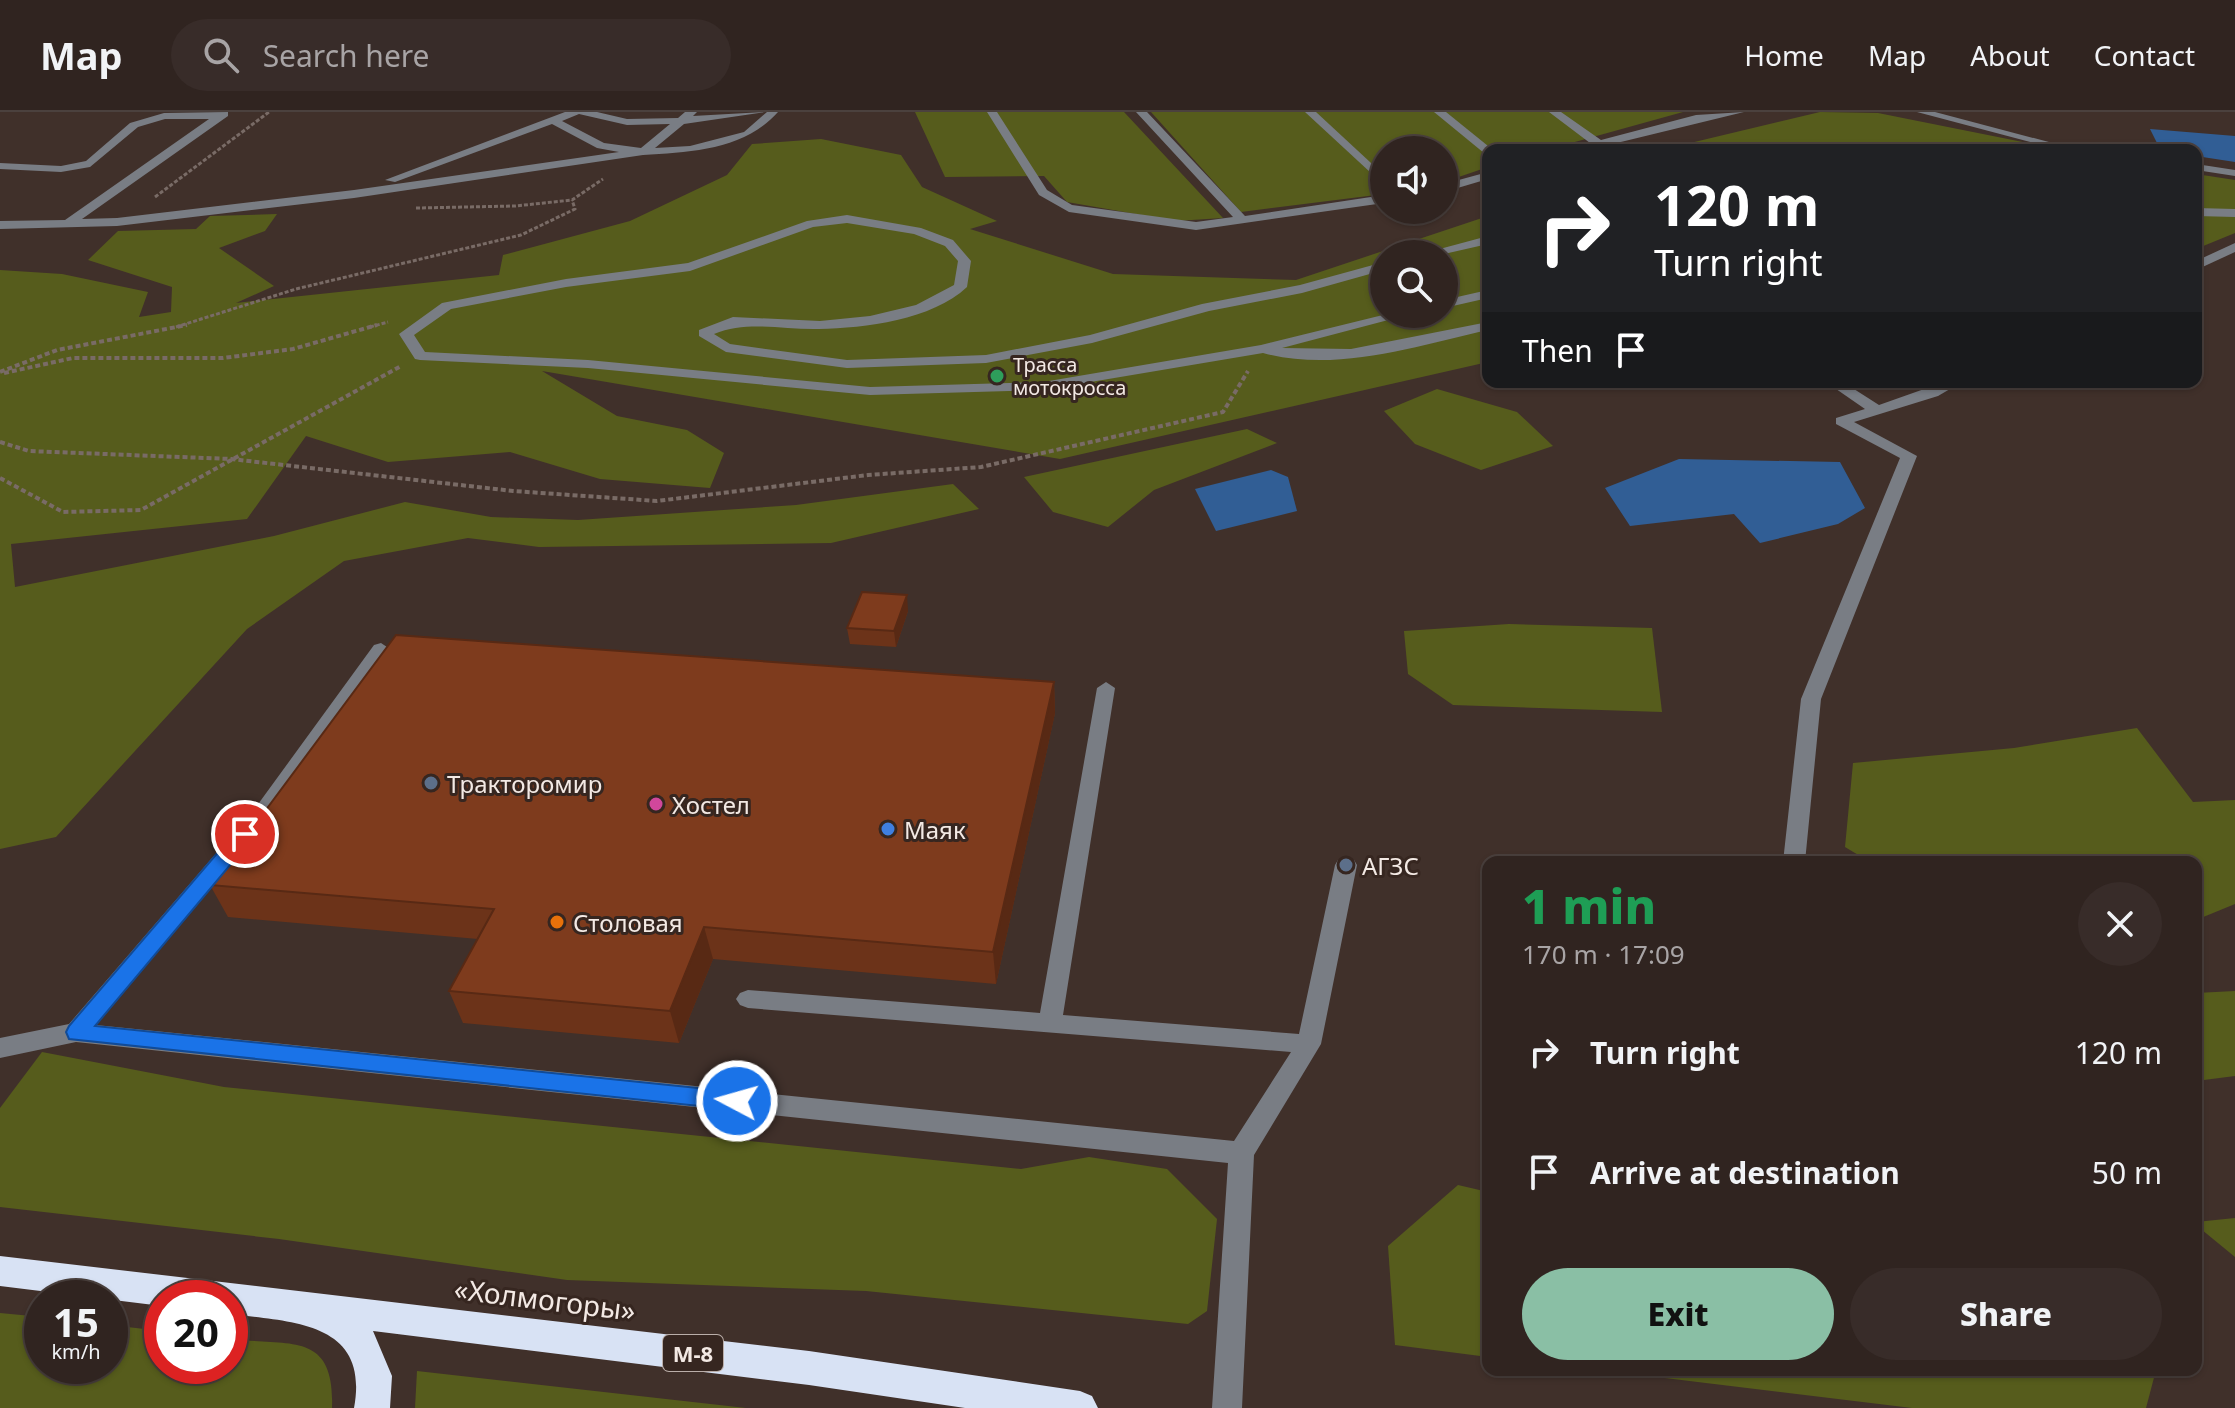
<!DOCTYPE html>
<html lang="en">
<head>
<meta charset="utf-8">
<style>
	body { margin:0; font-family:"Noto Sans",sans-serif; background:#382c29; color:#f1f3f6; height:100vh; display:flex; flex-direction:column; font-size:30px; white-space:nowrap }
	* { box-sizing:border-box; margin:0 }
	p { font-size:26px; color:#a8a4a5 }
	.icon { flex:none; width:44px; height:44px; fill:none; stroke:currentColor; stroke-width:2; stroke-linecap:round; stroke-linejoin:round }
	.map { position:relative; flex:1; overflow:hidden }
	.drawer { position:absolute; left:1482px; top:744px; width:720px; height:520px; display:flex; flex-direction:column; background:#302420; border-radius:16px; box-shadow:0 2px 6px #0004,0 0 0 2px #4b413e }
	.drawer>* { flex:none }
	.hud { position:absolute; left:1482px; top:32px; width:720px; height:244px; border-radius:16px; box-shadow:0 2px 6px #0004,0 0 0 2px #4b413e; background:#202124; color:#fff; overflow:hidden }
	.buttons { position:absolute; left:1370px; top:24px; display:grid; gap:16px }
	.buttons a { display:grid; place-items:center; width:88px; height:88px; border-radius:50%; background:#302420; box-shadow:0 2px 6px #0004,0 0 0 2px #4b413e; font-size:40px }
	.speed { position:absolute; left:24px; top:1168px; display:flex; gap:16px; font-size:40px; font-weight:700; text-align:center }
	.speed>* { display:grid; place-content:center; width:104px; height:104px; border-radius:50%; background:#302420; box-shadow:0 2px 6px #0004,0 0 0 2px #4b413e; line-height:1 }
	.speed small { font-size:20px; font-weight:400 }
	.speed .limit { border:12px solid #d22; background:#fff; color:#111 }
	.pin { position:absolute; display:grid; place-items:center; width:68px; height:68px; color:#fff; margin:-34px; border:4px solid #fff; border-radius:50%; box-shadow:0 2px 8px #0007 }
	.me { position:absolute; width:88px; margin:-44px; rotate:276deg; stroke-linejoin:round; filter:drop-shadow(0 0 6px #0008) }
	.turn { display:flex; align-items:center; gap:28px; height:168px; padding:0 40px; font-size:36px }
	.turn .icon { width:104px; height:104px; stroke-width:2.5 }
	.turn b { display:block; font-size:56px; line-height:68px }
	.then { display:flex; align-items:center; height:76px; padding:0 40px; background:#0003; gap:16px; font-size:30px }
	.round { display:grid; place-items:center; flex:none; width:84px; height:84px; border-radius:42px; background:#382c29 }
	.summary { display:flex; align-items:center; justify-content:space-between; height:136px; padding:0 40px }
	h1 { font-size:48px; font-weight:800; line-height:60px; color:#1e9e55 }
	.primary-button { display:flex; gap:16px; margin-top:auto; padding:16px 40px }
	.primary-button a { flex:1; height:92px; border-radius:48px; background:#8abfa5; color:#111; font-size:32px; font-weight:800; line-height:92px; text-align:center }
	.primary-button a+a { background:#382c29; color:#f1f3f6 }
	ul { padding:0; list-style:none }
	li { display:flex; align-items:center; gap:24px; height:120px; padding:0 40px }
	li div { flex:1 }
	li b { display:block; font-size:30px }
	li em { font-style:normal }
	header { display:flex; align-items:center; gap:48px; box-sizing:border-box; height:112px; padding:0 40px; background:#302420; border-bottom:2px solid #4b413e }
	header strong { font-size:38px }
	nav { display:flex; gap:44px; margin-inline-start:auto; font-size:28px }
	.search { width:560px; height:72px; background:#382c29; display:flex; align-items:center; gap:20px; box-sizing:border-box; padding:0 28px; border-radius:44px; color:#a8a4a5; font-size:30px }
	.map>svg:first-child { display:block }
	.green { fill:#565c1c; fill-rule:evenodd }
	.water { fill:#315e95 }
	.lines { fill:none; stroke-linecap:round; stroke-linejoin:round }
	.path-far1 { stroke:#796b66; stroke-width:3; stroke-dasharray:4 2; stroke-linecap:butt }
	.path { stroke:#796b66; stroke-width:4; stroke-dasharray:5 3; stroke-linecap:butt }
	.minor { fill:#797d84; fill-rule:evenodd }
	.highway { fill:#d8e2f4; fill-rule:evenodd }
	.wall { fill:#6c3319 }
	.shaded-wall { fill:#582914 }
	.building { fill:#7e3b1d; stroke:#582914; stroke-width:2 }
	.route { fill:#1a73e8; stroke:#114b97; stroke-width:2 }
	.leisure-dot { fill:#2e9e5b; stroke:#362620; stroke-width:3 }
	.service-dot { fill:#5c6f8a; stroke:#362620; stroke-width:3 }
	.hotel-dot { fill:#d1479c; stroke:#362620; stroke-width:3 }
	.shop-dot { fill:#3f7fe0; stroke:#362620; stroke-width:3 }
	.food-dot { fill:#e8710a; stroke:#362620; stroke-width:3 }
	.labels { text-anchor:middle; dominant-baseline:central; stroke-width:6; stroke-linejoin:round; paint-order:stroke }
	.far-poi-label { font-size:20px; fill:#f3e9e4; stroke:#362620; text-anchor:start }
	.shield { fill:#362620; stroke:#baaea9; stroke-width:2 }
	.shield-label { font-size:22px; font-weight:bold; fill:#f3e9e4 }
	.poi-label { font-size:24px; fill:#f3e9e4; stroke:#362620; text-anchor:start }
	.near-street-label { font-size:28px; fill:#f3e9e4; stroke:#362620 }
</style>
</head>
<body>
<header>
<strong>Map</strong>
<div class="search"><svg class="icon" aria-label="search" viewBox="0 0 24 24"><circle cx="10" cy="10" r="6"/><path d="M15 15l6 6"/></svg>Search here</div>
<nav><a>Home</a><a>Map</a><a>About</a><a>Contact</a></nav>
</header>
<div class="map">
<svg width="2235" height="1296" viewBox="0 0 2235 1296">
	<rect width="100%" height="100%" fill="#40302a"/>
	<!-- green -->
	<g class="green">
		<polygon points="915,0 1124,0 1223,106 1176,109 1067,90 1044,64 945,65"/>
		<polygon points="1151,0 1683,0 1546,38 1488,38 1488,55 1444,70 1444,38 1384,38 1384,82 1241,100"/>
		<polygon points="1820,0 1878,1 2062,38 1661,38"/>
		<path d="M821 27 901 43 922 75 997 109 970 117 1113 162 1296 168 1488 104V250L1060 347 542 259 617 304 687 318 724 341 710 376 600 367 510 340 388 350 306 324 247 407 11 432 15 475 274 424 405 390 491 405 578 408 796 393 953 372 979 397 831 431 539 435 468 426 344 449 247 517 56 725 0 737V158L62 162 148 180 139 205 171 200 172 175 88 148 118 119 196 117 210 104 277 102 265 119 219 136 274 174 236 191 499 163 503 143 630 109 727 63 752 32ZM1384 142H1444V202H1384Z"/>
		<polygon points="2196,62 2235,68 2235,121 2196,137"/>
		<polygon points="1437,277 1517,300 1553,334 1481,358 1415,332 1384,299"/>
		<polygon points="1247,317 1277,331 1154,378 1108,415 1053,400 1024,365"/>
		<polygon points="1509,512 1652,516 1662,600 1453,593 1408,562 1404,519"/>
		<polygon points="2137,616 2193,690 2235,688 2235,792 2196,808 2196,750 1870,750 1845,735 1853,651 2014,636"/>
		<polygon points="2235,879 2235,964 2196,969 2196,881"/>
		<polygon points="42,940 224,975 1021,1057 1089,1045 1167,1057 1217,1107 1207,1199 1188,1212 866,1179 567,1168 279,1127 0,1095 0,996"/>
		<polygon points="1458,1073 1488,1080 1488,1245 1395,1233 1388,1134"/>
		<polygon points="2235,1106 2235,1145 2196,1113 2196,1110"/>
		<path d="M0 1201 42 1205V1254H110V1213L162 1219V1254H230V1227C291 1234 335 1219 332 1296H0Z"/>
		<polygon points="1599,1258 2156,1258 2146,1296 1912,1296"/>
		<polygon points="417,1259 746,1296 415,1296"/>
	</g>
	<!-- water -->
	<g class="water">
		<polygon points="2150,17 2235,24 2235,50 2196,44 2196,38 2159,35"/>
		<polygon points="1679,347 1840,350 1865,396 1838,412 1760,431 1734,402 1630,414 1605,376"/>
		<polygon points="1271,358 1288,365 1297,399 1216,419 1195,377"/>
	</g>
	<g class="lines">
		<!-- path-far1 -->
		<g class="path-far1">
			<polyline points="155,85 269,0"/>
			<polyline points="416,96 515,94 572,88 603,67"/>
			<polyline points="176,215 296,177 521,123 575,97 572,88"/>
			<polyline points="370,215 388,210"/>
		</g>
		<!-- path -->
		<g class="path">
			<polyline points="0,260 57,238 187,213"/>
			<polyline points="4,261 73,246 223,246 293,237 377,213"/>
			<polyline points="0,330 29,339 231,347 513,379 657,389 868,363 981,355 1223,300 1248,259"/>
			<polyline points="0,366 63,400 141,398 401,254"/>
		</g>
		<!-- minor -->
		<g class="minor">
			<path d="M228 0V4L82 107 117 106 354 78 619 40 597 36 552 12 395 70 385 68 565 0H597L627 7 678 6 685 0H697L693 4 765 0 684 12 655 36 690 34 744 20 767 0H778C744 38 692 40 643 43L354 86 117 114 0 117V109L65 108 209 7H165L138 15 90 55 61 60 0 57V51L61 54 86 49 130 11 164 1ZM579 2 627 13 670 12 641 36 604 31 562 9Z"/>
			<polygon points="987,0 997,0 1047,78 1072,93 1196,110 1233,105 1136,0 1147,0 1245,104 1384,83 1384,91 1196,118 1069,100 1039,83"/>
			<polygon points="1305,0 1316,0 1384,63 1384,73"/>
			<polygon points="1434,0 1446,0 1493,38 1484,41"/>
			<polygon points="1549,0 1561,0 1601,28 1696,3 1744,0 1588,38 1569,38 1590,31"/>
			<polygon points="1917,0 1935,0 2079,38 2060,38"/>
			<polygon points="2196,52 2235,58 2235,64 2196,58"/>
			<polygon points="1488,60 1488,67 1444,80 1444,72"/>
			<polygon points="2196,96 2235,97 2235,105 2196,104"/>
			<path d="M847 103 921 116 953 128 971 149 967 175C932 208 865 216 819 217 783 218 748 208 714 222L730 232 847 248 986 243 1090 223 1202 192 1300 173 1384 150V158L1302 181 1209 199 1092 231 986 251 847 256 726 240 699 224V218L733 205 820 209 870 204 916 193 954 173 958 149 945 134 914 122 847 111 813 115 690 159 566 175 451 197 414 223 425 240 588 248 870 275 1043 270 1261 233 1387 202H1411L1282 236 1351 237 1488 210V218C1416 234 1337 261 1263 241L1043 278 870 283 588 256 420 248 415 247 399 222 442 191 566 167 688 151 807 109Z"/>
			<polygon points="1488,124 1488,132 1444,142 1421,142"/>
			<polygon points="2235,131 2235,140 2196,158 2196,149"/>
			<polygon points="1488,178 1488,186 1444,196 1444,188"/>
			<polygon points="1826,270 1843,270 1879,293 1944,270 1962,270 1938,284 1854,310 1917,344 1821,587 1805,750 1783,750 1801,587 1900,346 1836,312 1836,306 1865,297"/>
			<polygon points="381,531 390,537 270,705 96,913 1234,1029 1291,940 748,896 740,893 736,887 740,881 748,878 1040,901 1097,576 1106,570 1115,576 1063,903 1299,922 1335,753 1338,748 1354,748 1357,753 1321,932 1254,1043 1242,1296 1212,1296 1228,1051 76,930 0,946 0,926 69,912 256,695 374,533"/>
		</g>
		<!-- highway -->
		<path class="highway" d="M0 1144 809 1239 1080 1279 1092 1284 1098 1296H965L809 1273 373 1219 392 1264 390 1296H354C370 1210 293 1210 230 1202V1186H162V1194L0 1174Z"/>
	</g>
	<!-- wall -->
	<g class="wall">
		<polygon points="908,499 896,535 850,532 847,516"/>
		<polygon points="1054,570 1055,601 996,872 713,847 679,931 463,911 449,879 478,827 228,805 210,773"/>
	</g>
	<!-- shaded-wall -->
	<g class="shaded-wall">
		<polygon points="907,483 908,499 896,535 894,519"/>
		<polygon points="1054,570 1055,601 996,872 993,840"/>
		<polygon points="704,815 713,847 679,931 670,899"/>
	</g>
	<!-- building -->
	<g class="building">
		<polygon points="862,480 907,483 894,519 847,516"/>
		<polygon points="396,523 1054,570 993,840 704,815 670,899 449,879 494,797 210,773"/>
	</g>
	<!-- route -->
	<polygon class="route" points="245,715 254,722 252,727 95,914 737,980 745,982 749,989 745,996 737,998 69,927 66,920 69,914 238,717"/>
	<!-- markers -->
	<circle class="leisure-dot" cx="997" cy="264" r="8"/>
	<g class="service-dot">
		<circle cx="431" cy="671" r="8"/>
		<circle cx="1346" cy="753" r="8"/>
	</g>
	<circle class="hotel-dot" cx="656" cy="692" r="8"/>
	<circle class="shop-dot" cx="888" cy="717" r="8"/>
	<circle class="food-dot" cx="557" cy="810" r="8"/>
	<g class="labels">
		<!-- far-poi labels -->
		<g class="far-poi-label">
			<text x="1013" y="252">Трасса<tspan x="1013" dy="23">мотокросса</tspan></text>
		</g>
		<!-- shield labels -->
		<rect class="shield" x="663" y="1223" width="60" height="36" rx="6"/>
		<g class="shield-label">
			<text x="693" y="1241">М-8</text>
		</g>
		<!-- poi labels -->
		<g class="poi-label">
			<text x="447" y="671">Тракторомир</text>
			<text x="672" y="692">Хостел</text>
			<text x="904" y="717">Маяк</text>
			<text x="1362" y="753">АГЗС</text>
			<text x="573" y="810">Столовая</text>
		</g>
		<!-- near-street labels -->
		<g class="near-street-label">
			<text transform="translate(545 1187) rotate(7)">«Холмогоры»</text>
		</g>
	</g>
</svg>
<div class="buttons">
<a><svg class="icon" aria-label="sound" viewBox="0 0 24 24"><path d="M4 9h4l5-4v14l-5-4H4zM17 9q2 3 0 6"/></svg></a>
<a><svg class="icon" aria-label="search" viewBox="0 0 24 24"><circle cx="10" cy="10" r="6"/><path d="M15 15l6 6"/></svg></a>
</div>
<div class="speed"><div>15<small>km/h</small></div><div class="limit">20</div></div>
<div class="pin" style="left:245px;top:722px;background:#d93025"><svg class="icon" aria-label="arrive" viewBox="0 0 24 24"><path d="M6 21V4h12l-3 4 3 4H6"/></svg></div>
<svg class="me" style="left:737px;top:989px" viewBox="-20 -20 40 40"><circle r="17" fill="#1a73e8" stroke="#fff" stroke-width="3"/><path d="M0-11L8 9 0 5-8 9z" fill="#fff"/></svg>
<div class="hud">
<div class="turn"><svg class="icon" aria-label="right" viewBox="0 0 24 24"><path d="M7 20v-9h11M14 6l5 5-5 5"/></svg><div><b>120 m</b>Turn right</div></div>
<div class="then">Then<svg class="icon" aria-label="arrive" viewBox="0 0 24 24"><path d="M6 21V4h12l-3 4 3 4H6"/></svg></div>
</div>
<section class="drawer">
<div class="summary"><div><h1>1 min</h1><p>170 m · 17:09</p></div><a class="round"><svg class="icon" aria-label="close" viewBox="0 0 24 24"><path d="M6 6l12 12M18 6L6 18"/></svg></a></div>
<ul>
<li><svg class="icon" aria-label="right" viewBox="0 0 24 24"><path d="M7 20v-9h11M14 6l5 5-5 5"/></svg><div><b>Turn right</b></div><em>120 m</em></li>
<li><svg class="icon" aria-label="arrive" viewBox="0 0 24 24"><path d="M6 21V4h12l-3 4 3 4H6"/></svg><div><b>Arrive at destination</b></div><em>50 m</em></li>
</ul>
<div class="primary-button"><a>Exit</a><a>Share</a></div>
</section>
</div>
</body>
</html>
